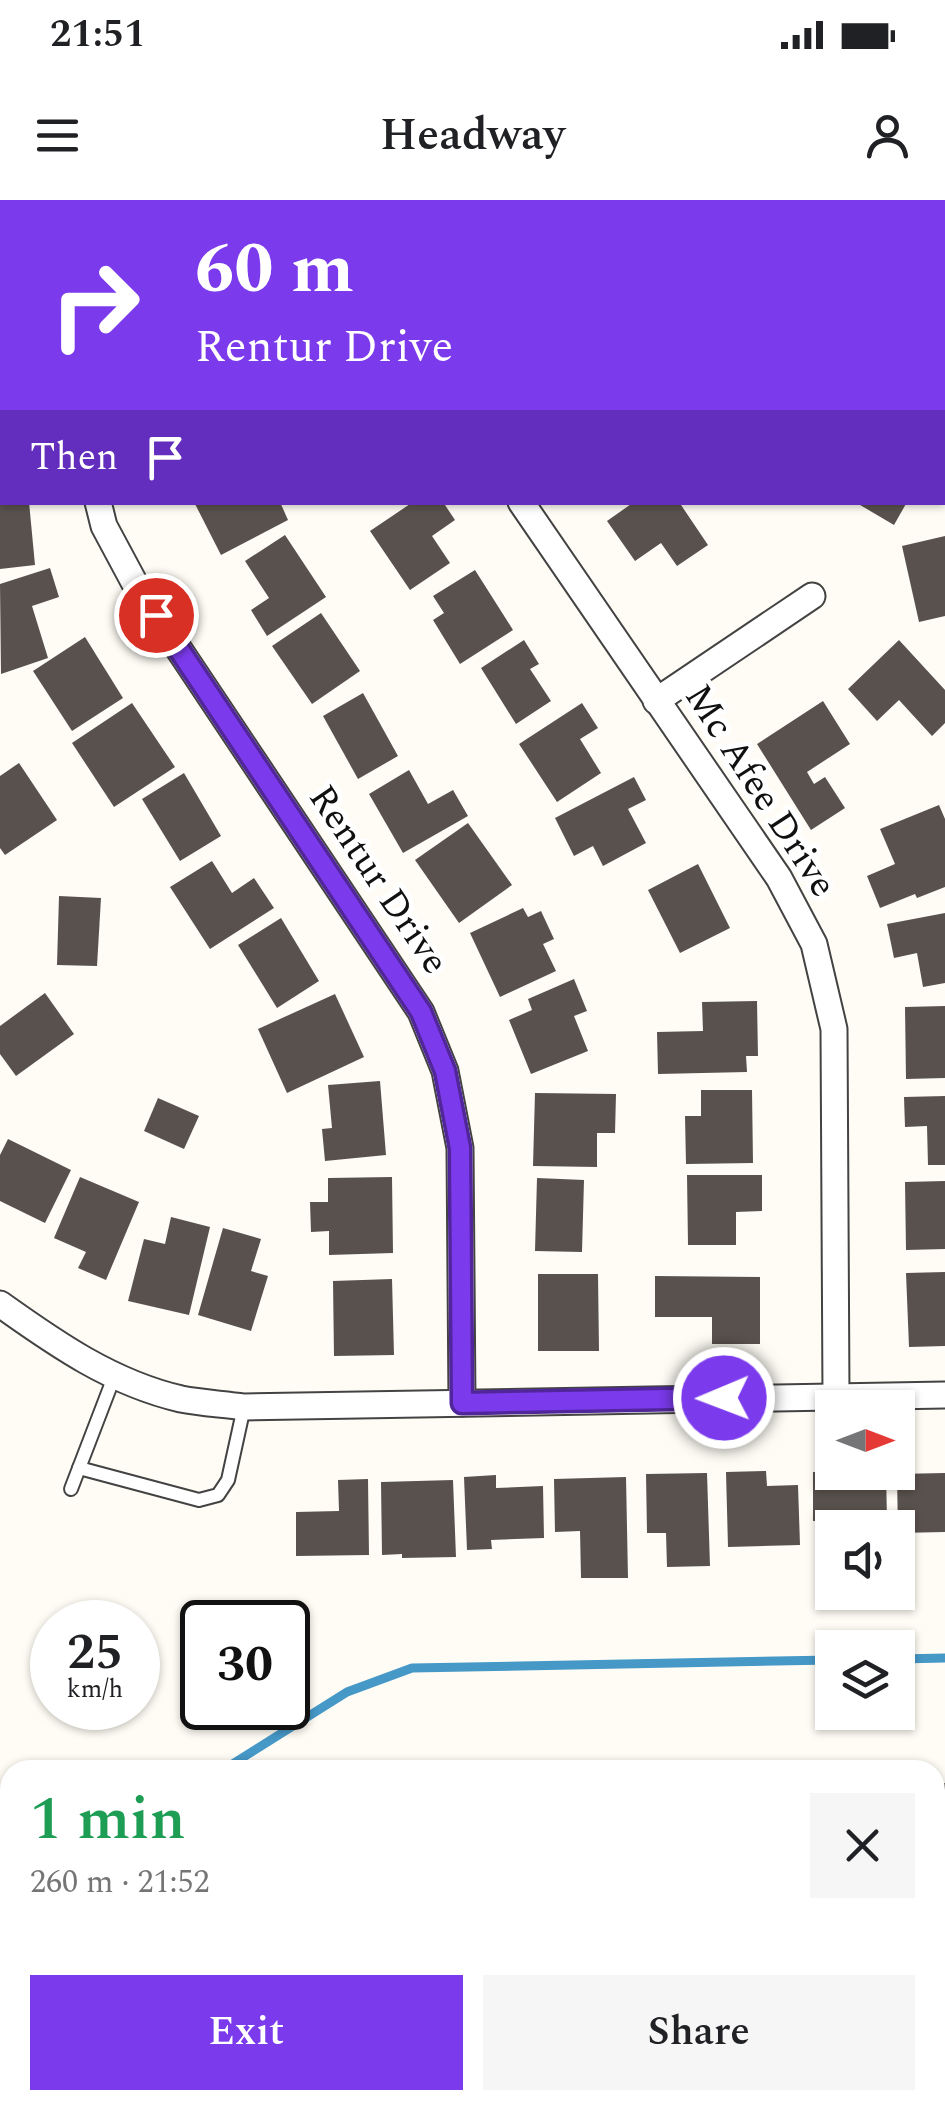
<!DOCTYPE html>
<html lang="en">
<head>
<meta charset="utf-8">
<style>
	body { margin:0; font-family:Spectral,serif; background:#f6f6f6; color:#202124; height:100vh; display:flex; flex-direction:column; font-size:38px; white-space:nowrap }
	* { box-sizing:border-box; margin:0 }
	p { font-size:32px; color:#757577 }
	.icon { flex:none; width:55px; height:55px; fill:none; stroke:currentColor; stroke-width:2; stroke-linecap:round; stroke-linejoin:round }
	.map { position:relative; flex:1; overflow:hidden }
	.drawer { position:absolute; left:0px; top:1560px; width:945px; height:350px; display:flex; flex-direction:column; background:#fff; border-radius:30px 30px 0 0; box-shadow:0 2px 8px #0004 }
	.drawer>* { flex:none }
	.hud { position:absolute; left:0px; top:0px; width:945px; height:305px; box-shadow:0 2px 8px #0004; background:#7c3aed; color:#fff; overflow:hidden }
	.needle { width:65px; rotate:90deg }
	.fabs { position:absolute; left:815px; top:1190px; display:grid; gap:20px }
	.fabs a { display:grid; place-items:center; width:100px; height:100px; border-radius:0px; background:#fff; box-shadow:0 2px 8px #0004; font-size:50px }
	.speed { position:absolute; left:30px; top:1400px; display:flex; gap:20px; font-size:50px; font-weight:700; text-align:center }
	.speed>* { display:grid; place-content:center; width:130px; height:130px; border-radius:50%; background:#fff; box-shadow:0 2px 8px #0004; line-height:1 }
	.speed small { font-size:25px; font-weight:400 }
	.speed .limit { border:5px solid #111; border-radius:15px; background:#fff; color:#111 }
	.pin { position:absolute; display:grid; place-items:center; width:85px; height:85px; color:#fff; margin:-42px; border:5px solid #fff; border-radius:50%; box-shadow:0 2px 10px #0007 }
	.me { position:absolute; width:110px; margin:-55px; rotate:269deg; stroke-linejoin:round; filter:drop-shadow(0 0 8px #0008) }
	.turn { display:flex; align-items:center; gap:35px; height:210px; padding:0 30px; font-size:45px }
	.turn .icon { width:130px; height:130px; stroke-width:2.5 }
	.turn b { display:block; font-size:70px; line-height:85px }
	.then { display:flex; align-items:center; height:95px; padding:0 30px; background:#0003; gap:20px; font-size:38px }
	.round { display:grid; place-items:center; flex:none; width:105px; height:105px; border-radius:0px; background:#f6f6f6 }
	.overview { display:flex; align-items:center; justify-content:space-between; height:170px; padding:0 30px }
	h1 { font-size:60px; font-weight:600; line-height:75px; color:#1e9e55 }
	.primary-button { display:flex; gap:20px; margin-top:auto; padding:20px 30px }
	.primary-button a { flex:1; height:115px; border-radius:0px; background:#7c3aed; color:#fff; font-size:40px; font-weight:600; line-height:115px; text-align:center }
	.primary-button a+a { background:#f6f6f6; color:#202124 }
	.status { display:flex; justify-content:space-between; align-items:center; height:70px; padding:0 50px; background:#fff; direction:ltr }
	.status svg { height:28px; fill:currentColor }
	header { display:flex; justify-content:space-between; align-items:center; height:130px; padding:0 30px; background:#fff; font-size:45px; font-weight:600 }
	.map>svg:first-child { display:block }
	.lines { fill:none; stroke-linecap:round; stroke-linejoin:round }
	.stream { stroke:#4698c7; stroke-width:9 }
	.building { fill:#59514d }
	.service-casing { stroke:#434343; stroke-width:16 }
	.minor-casing { stroke:#434343; stroke-width:29 }
	.service { stroke:#fff; stroke-width:12 }
	.minor { stroke:#fff; stroke-width:25 }
	.route-casing { stroke:#51269a; stroke-width:25 }
	.route { stroke:#7c3aed; stroke-width:18 }
	.labels { text-anchor:middle; dominant-baseline:central; stroke-width:10; stroke-linejoin:round; paint-order:stroke }
	.street-label { font-size:38px; fill:#101010; stroke:#fff }
</style>
</head>
<body>
<div class="status"><b>21:51</b><svg viewBox="0 0 49 12"><path d="M0 12V9h3v3zM5 12V6h3v6zM10 12V3h3v9zM15 12V0h3v12zM26 1h20v11H26zM47 4h2v5h-2z"/></svg></div>
<header><svg class="icon" aria-label="menu" viewBox="0 0 24 24"><path d="M4 6h16M4 12h16M4 18h16"/></svg>Headway<svg class="icon" aria-label="person" viewBox="0 0 24 24"><circle cx="12" cy="8" r="4"/><path d="M4 21q1-7 8-7t8 7"/></svg></header>
<div class="map">
<svg width="945" height="1910" viewBox="0 0 945 1910">
	<rect width="100%" height="100%" fill="#fefcf4"/>
	<g class="lines">
		<!-- stream -->
		<g class="stream">
			<polyline points="898,1459 945,1458"/>
			<polyline points="223,1570 347,1492 412,1468 832,1460"/>
			<polyline points="0,1630 10,1630"/>
		</g>
	</g>
	<!-- building -->
	<g class="building">
		<polygon points="0,302 29,302 35,365 0,369"/>
		<polygon points="194,302 280,302 288,320 221,355"/>
		<polygon points="413,302 443,302 455,320 432,336 450,363 410,390 370,331"/>
		<polygon points="634,302 679,302 708,345 677,366 661,343 635,361 607,321"/>
		<polygon points="855,302 907,302 894,325"/>
		<polygon points="285,335 326,397 267,436 251,410 269,398 245,361"/>
		<polygon points="945,336 945,416 919,422 902,346"/>
		<polygon points="50,368 59,397 32,406 48,458 1,474 0,384"/>
		<polygon points="475,370 513,430 460,464 433,420 444,413 433,396"/>
		<polygon points="321,413 360,471 312,504 272,446"/>
		<polygon points="85,437 123,498 72,531 33,471"/>
		<polygon points="524,440 539,464 530,469 551,501 516,524 481,468"/>
		<polygon points="899,440 945,490 945,523 932,536 899,500 877,521 848,489"/>
		<polygon points="363,493 398,556 358,579 323,516"/>
		<polygon points="823,501 850,544 807,572 814,584 825,577 845,608 811,630 757,544"/>
		<polygon points="132,503 175,567 114,607 72,543"/>
		<polygon points="582,503 598,528 580,539 601,573 557,602 519,544"/>
		<polygon points="19,563 57,620 5,655 0,648 0,576"/>
		<polygon points="409,570 428,604 453,590 468,616 403,653 369,594"/>
		<polygon points="184,573 221,636 180,661 142,599"/>
		<polygon points="634,577 646,600 628,609 646,643 603,666 593,646 574,656 555,618"/>
		<polygon points="939,605 945,619 945,687 917,698 915,694 880,708 867,676 895,664 880,629"/>
		<polygon points="468,623 512,685 459,723 415,660"/>
		<polygon points="212,661 232,693 254,678 274,708 210,749 170,687"/>
		<polygon points="698,664 730,728 680,753 648,690"/>
		<polygon points="59,696 101,698 97,766 57,765"/>
		<polygon points="523,708 528,717 541,711 554,739 543,744 556,771 500,797 470,733"/>
		<polygon points="945,713 945,783 923,787 917,753 894,758 887,724"/>
		<polygon points="281,718 319,781 277,808 238,745"/>
		<polygon points="574,779 587,811 574,816 588,851 531,874 509,820 532,810 528,799"/>
		<polygon points="45,793 74,834 16,876 0,854 0,826"/>
		<polygon points="335,794 364,857 287,893 258,829"/>
		<polygon points="757,801 758,856 746,856 747,872 658,874 657,832 703,831 702,802"/>
		<polygon points="945,806 945,878 906,879 905,807"/>
		<polygon points="380,881 386,955 325,961 322,929 332,928 328,885"/>
		<polygon points="701,890 752,890 753,963 686,964 685,916 701,916"/>
		<polygon points="535,893 616,894 615,933 597,933 597,967 533,966"/>
		<polygon points="945,896 945,965 928,965 927,926 905,927 904,897"/>
		<polygon points="158,898 199,916 184,949 144,931"/>
		<polygon points="8,939 71,970 45,1023 0,1001 0,955"/>
		<polygon points="687,975 762,975 762,1011 736,1012 736,1045 688,1045"/>
		<polygon points="80,977 139,1002 106,1080 78,1068 86,1052 54,1038"/>
		<polygon points="392,977 393,1053 329,1055 329,1031 311,1032 310,1002 328,1002 328,978"/>
		<polygon points="537,978 584,980 582,1052 535,1051"/>
		<polygon points="945,981 945,1049 906,1050 905,982"/>
		<polygon points="171,1017 210,1027 189,1115 128,1101 144,1039 165,1044"/>
		<polygon points="223,1028 261,1039 251,1071 268,1076 251,1131 198,1115"/>
		<polygon points="945,1072 945,1146 909,1147 906,1073"/>
		<polygon points="538,1074 598,1074 599,1151 538,1151"/>
		<polygon points="655,1076 760,1077 760,1144 712,1144 712,1117 655,1117"/>
		<polygon points="392,1079 394,1155 334,1156 333,1081"/>
		<polygon points="766,1271 767,1286 798,1285 800,1345 728,1347 726,1272"/>
		<polygon points="813,1272 886,1272 887,1320 813,1321"/>
		<polygon points="707,1273 710,1366 667,1367 666,1333 647,1333 646,1274"/>
		<polygon points="945,1273 945,1332 898,1333 897,1274"/>
		<polygon points="496,1275 496,1288 543,1286 544,1338 491,1340 492,1349 467,1350 464,1277"/>
		<polygon points="626,1277 628,1378 581,1378 580,1331 555,1332 554,1279"/>
		<polygon points="368,1279 369,1355 296,1356 296,1312 339,1311 338,1280"/>
		<polygon points="453,1280 456,1357 402,1358 402,1354 382,1355 381,1282"/>
		<rect x="935" y="1583" width="10" height="65"/>
		<rect x="935" y="1803" width="10" height="50"/>
		<rect x="469" y="1900" width="87" height="10"/>
		<polygon points="713,1900 750,1900 750,1905 713,1906"/>
	</g>
	<g class="lines">
		<!-- service casing -->
		<g class="service-casing">
			<g id="service">
				<polyline points="79,1268 199,1300 218,1295 228,1280 244,1207"/>
				<polyline points="71,1289 114,1177"/>
			</g>
		</g>
		<!-- minor casing -->
		<g class="minor-casing">
			<g id="minor">
				<polyline points="77,0 77,2"/>
				<polyline points="448,0 448,2"/>
				<polyline points="98,302 104,326 134,382 421,812 445,871 460,948 462,1203"/>
				<polyline points="521,302 779,678 814,744 834,829 836,1195"/>
				<polyline points="656,501 812,396"/>
				<path d="M0 1104C56 1144 112 1183 181 1199 201 1203 223 1204 244 1207L945 1195"/>
				<polyline points="935,1738 945,1738"/>
				<polyline points="630,1900 630,1910"/>
			</g>
		</g>
		<!-- service -->
		<use href="#service" class="service"/>
		<!-- minor -->
		<use href="#minor" class="minor"/>
	</g>
	<g class="lines">
		<!-- route casing -->
		<g class="route-casing">
			<polyline id="route" points="156,415 421,812 445,871 460,948 462,1203 724,1198"/>
		</g>
		<!-- route -->
		<use href="#route" class="route"/>
	</g>
	<g class="labels">
		<!-- street labels -->
		<g class="street-label">
			<text transform="translate(760 591) rotate(57)">Mc Afee Drive</text>
			<text transform="translate(378 680) rotate(56)">Rentur Drive</text>
		</g>
	</g>
</svg>
<div class="fabs">
<a><svg class="needle" viewBox="-14 -14 28 28"><path d="M0-13l5 13h-10z" fill="#e53935"/><path d="M0 13l5-13h-10z" fill="#757577"/></svg></a>
<a><svg class="icon" aria-label="sound" viewBox="0 0 24 24"><path d="M4 9h4l5-4v14l-5-4H4zM17 9q2 3 0 6"/></svg></a>
<a><svg class="icon" aria-label="layers" viewBox="0 0 24 24"><path d="M12 4l9 5-9 5-9-5zM3 14l9 5 9-5"/></svg></a>
</div>
<div class="speed"><div>25<small>km/h</small></div><div class="limit">30</div></div>
<div class="pin" style="left:156px;top:415px;background:#d93025"><svg class="icon" aria-label="arrive" viewBox="0 0 24 24"><path d="M6 21V4h12l-3 4 3 4H6"/></svg></div>
<svg class="me" style="left:724px;top:1198px" viewBox="-20 -20 40 40"><circle r="17" fill="#7c3aed" stroke="#fff" stroke-width="3"/><path d="M0-11L8 9 0 5-8 9z" fill="#fff"/></svg>
<div class="hud">
<div class="turn"><svg class="icon" aria-label="right" viewBox="0 0 24 24"><path d="M7 20v-9h11M14 6l5 5-5 5"/></svg><div><b>60 m</b>Rentur Drive</div></div>
<div class="then">Then<svg class="icon" aria-label="arrive" viewBox="0 0 24 24"><path d="M6 21V4h12l-3 4 3 4H6"/></svg></div>
</div>
<section class="drawer">
<div class="overview"><div><h1>1 min</h1><p>260 m · 21:52</p></div><a class="round"><svg class="icon" aria-label="close" viewBox="0 0 24 24"><path d="M6 6l12 12M18 6L6 18"/></svg></a></div>
<div class="primary-button"><a>Exit</a><a>Share</a></div>
</section>
</div>
</body>
</html>
